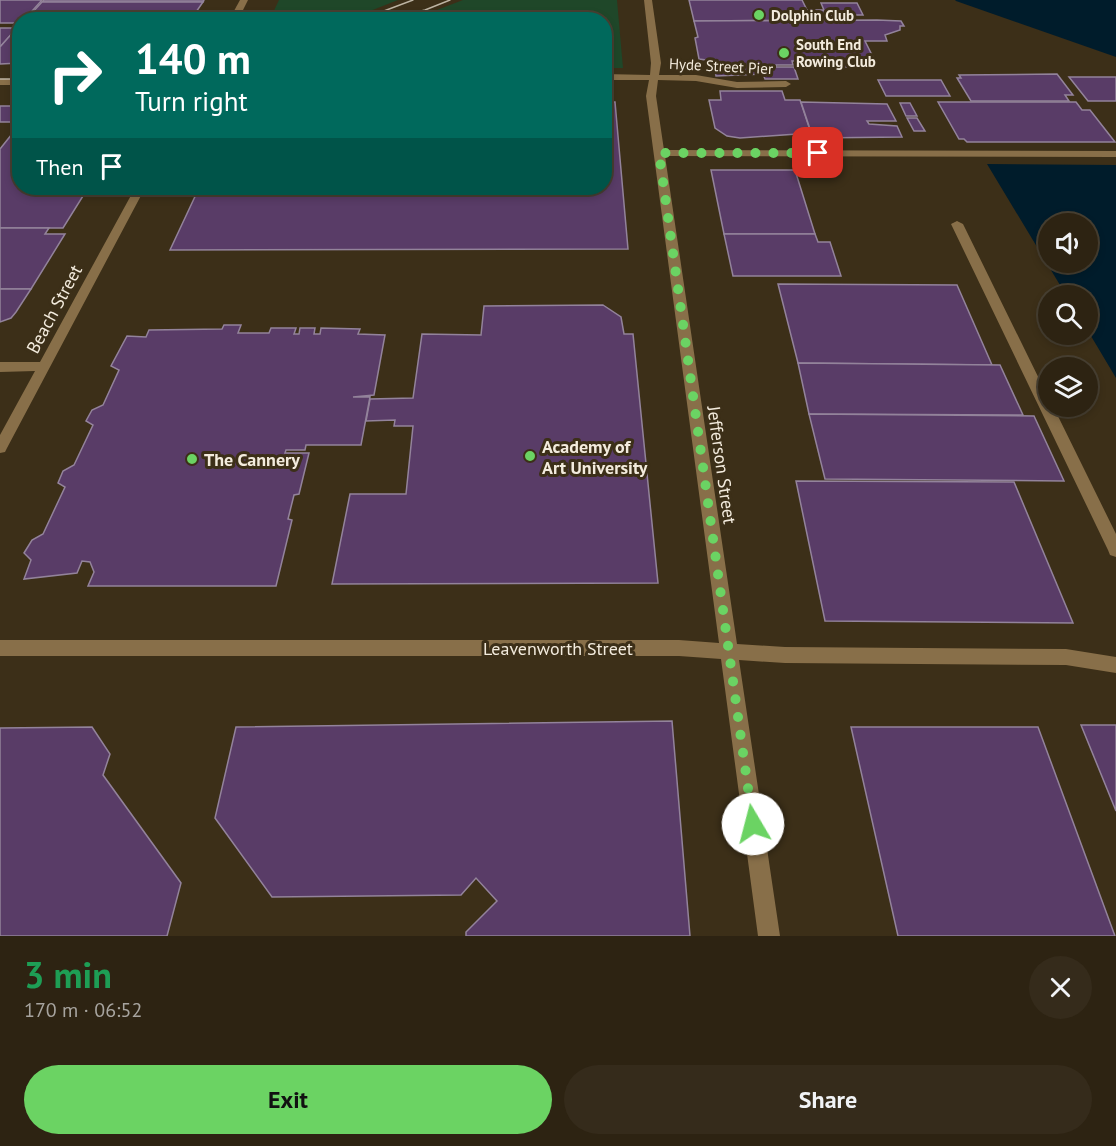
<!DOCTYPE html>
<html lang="en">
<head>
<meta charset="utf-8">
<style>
	body { margin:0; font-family:"PT Sans",sans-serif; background:#352b1b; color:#f1f3f6; height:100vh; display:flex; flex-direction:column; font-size:22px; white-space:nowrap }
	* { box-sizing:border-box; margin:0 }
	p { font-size:20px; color:#a7a49f }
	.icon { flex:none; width:33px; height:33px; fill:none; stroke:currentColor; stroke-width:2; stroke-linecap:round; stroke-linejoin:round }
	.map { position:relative; height:936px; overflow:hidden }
	.side { display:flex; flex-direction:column; background:#2d2312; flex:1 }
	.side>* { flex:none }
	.top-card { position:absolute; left:12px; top:12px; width:600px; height:183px; border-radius:24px; box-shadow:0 3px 9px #0003,0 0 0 2px #484032; background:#00695c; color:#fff; overflow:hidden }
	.controls { position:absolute; left:1038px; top:213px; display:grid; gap:12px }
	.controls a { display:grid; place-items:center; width:60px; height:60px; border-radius:50%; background:#2d2312; box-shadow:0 3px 9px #0003,0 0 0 2px #484032; font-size:30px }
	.pin { position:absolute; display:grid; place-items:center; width:51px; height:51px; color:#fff; margin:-26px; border-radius:12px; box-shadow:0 3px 9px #0006 }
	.me { position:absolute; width:66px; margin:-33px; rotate:352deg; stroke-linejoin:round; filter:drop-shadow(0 0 4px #0008) }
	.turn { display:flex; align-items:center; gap:21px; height:126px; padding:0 24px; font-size:27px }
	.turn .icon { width:78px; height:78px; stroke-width:2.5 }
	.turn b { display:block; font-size:42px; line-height:51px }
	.then { display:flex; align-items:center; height:57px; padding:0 24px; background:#0003; gap:12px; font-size:22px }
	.round { display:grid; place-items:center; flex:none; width:63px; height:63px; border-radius:32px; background:#352b1b }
	.overview { display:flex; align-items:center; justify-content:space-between; height:102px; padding:0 24px }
	h1 { font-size:36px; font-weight:700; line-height:45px; color:#1e9e55 }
	.cta { display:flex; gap:12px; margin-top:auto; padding:12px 24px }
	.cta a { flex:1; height:69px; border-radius:36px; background:#6bd363; color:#111; font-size:24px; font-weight:700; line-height:69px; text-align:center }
	.cta a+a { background:#352b1b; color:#f1f3f6 }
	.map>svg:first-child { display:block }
	.green { fill:#1f4729 }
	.water { fill:#001c2b; fill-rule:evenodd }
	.building { fill:#593c67; stroke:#93839b; stroke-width:1.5 }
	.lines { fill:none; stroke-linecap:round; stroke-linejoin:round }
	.minor { fill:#886f49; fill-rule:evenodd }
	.tram { stroke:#bdb4a3; stroke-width:1.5 }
	.route { stroke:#6bd363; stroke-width:10; stroke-dasharray:0 18 }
	.poi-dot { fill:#6bd363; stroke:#3c2f18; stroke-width:2 }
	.labels { text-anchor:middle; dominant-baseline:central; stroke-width:6; stroke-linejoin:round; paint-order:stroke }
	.far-poi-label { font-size:15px; font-weight:bold; fill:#f3ebdd; stroke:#3c2f18; text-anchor:start }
	.far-street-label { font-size:15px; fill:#f3ebdd; stroke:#3c2f18 }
	.street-label { font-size:18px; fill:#f3ebdd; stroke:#3c2f18 }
	.poi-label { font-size:18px; font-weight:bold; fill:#f3ebdd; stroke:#3c2f18; text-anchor:start }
</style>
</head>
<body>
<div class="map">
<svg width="1116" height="936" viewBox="0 0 1116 936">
	<rect width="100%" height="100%" fill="#3c2f18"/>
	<!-- green -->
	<g class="green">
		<polygon points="279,0 398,0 350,19 270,19"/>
		<polygon points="463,0 617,0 623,68 605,68 604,20 401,19 416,18"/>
	</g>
	<!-- water -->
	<g class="water">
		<polygon points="955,0 1116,0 1116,57 956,1"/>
		<path d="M987 164 1116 165V378L1088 331V296L1066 295ZM1048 224H1088V262H1048Z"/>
	</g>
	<!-- building -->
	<g class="building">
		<polygon points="0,0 42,0 24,20 20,20 20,23 0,23"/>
		<polygon points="44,0 204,0 203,2 42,2"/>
		<polygon points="689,0 802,0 807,10 823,10 828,20 694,21"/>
		<polygon points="42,2 203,2 194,15 31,14"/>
		<polygon points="821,3 857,3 863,15 826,15"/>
		<polygon points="126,16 158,16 155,20 124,20"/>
		<polygon points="877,20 901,21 904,26 900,26 900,30 885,35 887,41 865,41 874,59 846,60 849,67 829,67 826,60 792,61 793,65 776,65 776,67 794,67 798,79 765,79 763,74 716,76 713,61 699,59 695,38 698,37 694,21"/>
		<polygon points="0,28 17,28 0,47"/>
		<polygon points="15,30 20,30 20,63 0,64 0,47"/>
		<polygon points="1057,74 1073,95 1065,95 1069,101 971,101 957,78 961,78 959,75"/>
		<polygon points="1069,77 1116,77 1116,101 1088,101"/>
		<polygon points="878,80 941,80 950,96 886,96"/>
		<polygon points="720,91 782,91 785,100 800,100 811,133 740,138 727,136 715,128 709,100 721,100"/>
		<polygon points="604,102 615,102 628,249 170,250 199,188 604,188"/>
		<polygon points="801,102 887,104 896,121 867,121 869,124 897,126 902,137 813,138"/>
		<polygon points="938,102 1076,102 1082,110 1090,110 1115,142 967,142 964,139 959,139"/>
		<polygon points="900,103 910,103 917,116 906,116"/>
		<rect x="0" y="106" width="20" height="16"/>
		<polygon points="907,118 917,118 925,131 914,131"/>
		<polygon points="20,124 20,188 88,188 63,228 0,228 0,149"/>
		<polygon points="711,170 795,170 815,234 724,234"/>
		<polygon points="0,228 49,228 45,234 65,234 31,289 0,289"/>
		<polygon points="724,234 815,234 818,242 830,242 841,276 733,276"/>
		<polygon points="778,284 957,285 992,365 798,363"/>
		<polygon points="0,289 31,289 16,312 11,318 0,322"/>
		<polygon points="603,305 621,317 624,334 633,334 658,583 332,584 350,494 406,494 413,426 394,426 395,420 366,421 370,399 413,398 422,334 481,335 484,306"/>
		<polygon points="224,325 241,325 238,333 269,333 271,328 296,328 294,334 299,334 300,328 315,328 314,334 320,334 321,328 360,329 358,334 385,335 374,395 353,397 370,397 361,445 306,445 305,450 286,450 285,453 309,453 299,494 294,495 288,519 292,520 276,586 88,586 94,572 90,562 82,561 77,573 24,579 31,560 24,553 32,540 43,534 65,487 58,483 63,471 74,465 93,425 86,421 92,410 103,405 119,370 111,366 127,336 146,337 149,330 222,329"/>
		<polygon points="798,363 1000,365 1023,415 809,414"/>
		<polygon points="809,414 1034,416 1064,481 825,479"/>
		<polygon points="796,481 1014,482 1073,623 825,621"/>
		<polygon points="672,721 690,936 466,936 466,932 497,901 476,878 461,895 272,897 215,818 236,727"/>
		<polygon points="1081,725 1116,725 1116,811"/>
		<polygon points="92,727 110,754 103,775 181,883 167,936 0,936 0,728"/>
		<polygon points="851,727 1038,727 1115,936 898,936"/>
	</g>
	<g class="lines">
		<!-- minor -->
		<g class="minor">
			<polygon points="240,0 248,0 238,20 229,20"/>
			<polygon points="644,0 652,0 661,63 659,75 696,75 737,82 786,81 791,84 786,87 737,88 696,81 658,80 656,96 664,150 1116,151 1116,157 665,156 737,644 785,647 1066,649 1116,657 1116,673 1066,665 785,663 739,660 780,936 758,936 721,659 679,656 0,656 0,640 679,640 719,643 646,96 649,80 604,80 604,74 650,75 651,63"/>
			<rect x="0" y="79" width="20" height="6"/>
			<polygon points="135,188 145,188 7,448 5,452 0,453 0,435 35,371 0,372 0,362 40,362"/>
			<polygon points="957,221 963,224 1048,397 1048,406 1053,406 1116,534 1116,557 1110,555 1108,550 951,224"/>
		</g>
		<!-- tram -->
		<g class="tram">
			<polyline points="360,20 413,0"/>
			<polyline points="385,20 425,10 450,0"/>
			<polyline points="0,79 20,79"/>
		</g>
	</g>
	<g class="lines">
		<!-- route -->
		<polyline class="route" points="753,824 659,153 818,153"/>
	</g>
	<!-- markers -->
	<g class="poi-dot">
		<circle cx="759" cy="15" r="6"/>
		<circle cx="784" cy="53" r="6"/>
		<circle cx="530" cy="456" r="6"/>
		<circle cx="192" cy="459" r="6"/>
	</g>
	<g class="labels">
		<!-- far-poi labels -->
		<g class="far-poi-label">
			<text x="771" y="15">Dolphin Club</text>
			<text x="796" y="44">South End<tspan x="796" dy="17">Rowing Club</tspan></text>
		</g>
		<!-- far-street labels -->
		<g class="far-street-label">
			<text transform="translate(721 66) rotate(3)">Hyde Street Pier</text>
		</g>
		<!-- street labels -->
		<g class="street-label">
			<text transform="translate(54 309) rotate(-62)">Beach Street</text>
			<text transform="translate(722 465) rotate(82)">Jefferson Street</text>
			<text x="558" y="648">Leavenworth Street</text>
		</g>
		<!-- poi labels -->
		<g class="poi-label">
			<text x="542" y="446">Academy of<tspan x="542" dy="21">Art University</tspan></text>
			<text x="204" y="459">The Cannery</text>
		</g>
	</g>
</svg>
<div class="controls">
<a><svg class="icon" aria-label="sound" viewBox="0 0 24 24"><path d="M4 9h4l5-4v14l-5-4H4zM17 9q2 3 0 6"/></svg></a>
<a><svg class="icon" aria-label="search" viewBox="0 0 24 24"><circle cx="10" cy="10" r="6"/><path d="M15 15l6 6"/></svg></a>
<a><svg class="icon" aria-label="layers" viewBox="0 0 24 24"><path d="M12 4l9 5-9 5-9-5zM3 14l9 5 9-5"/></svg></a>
</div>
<div class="pin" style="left:818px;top:153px;background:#d93025"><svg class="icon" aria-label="arrive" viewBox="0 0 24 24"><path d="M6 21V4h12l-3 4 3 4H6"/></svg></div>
<svg class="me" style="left:753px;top:824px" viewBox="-20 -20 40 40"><circle r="19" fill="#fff"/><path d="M0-13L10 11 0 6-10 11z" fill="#6bd363"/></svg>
<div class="top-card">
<div class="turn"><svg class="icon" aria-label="right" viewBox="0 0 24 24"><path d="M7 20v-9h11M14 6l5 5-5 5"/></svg><div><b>140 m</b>Turn right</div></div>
<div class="then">Then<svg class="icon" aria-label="arrive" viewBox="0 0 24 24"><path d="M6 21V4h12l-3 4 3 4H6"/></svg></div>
</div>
</div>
<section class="side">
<div class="overview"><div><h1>3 min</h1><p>170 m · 06:52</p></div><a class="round"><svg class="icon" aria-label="close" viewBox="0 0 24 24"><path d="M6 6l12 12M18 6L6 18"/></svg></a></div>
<div class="cta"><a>Exit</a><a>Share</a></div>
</section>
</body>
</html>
